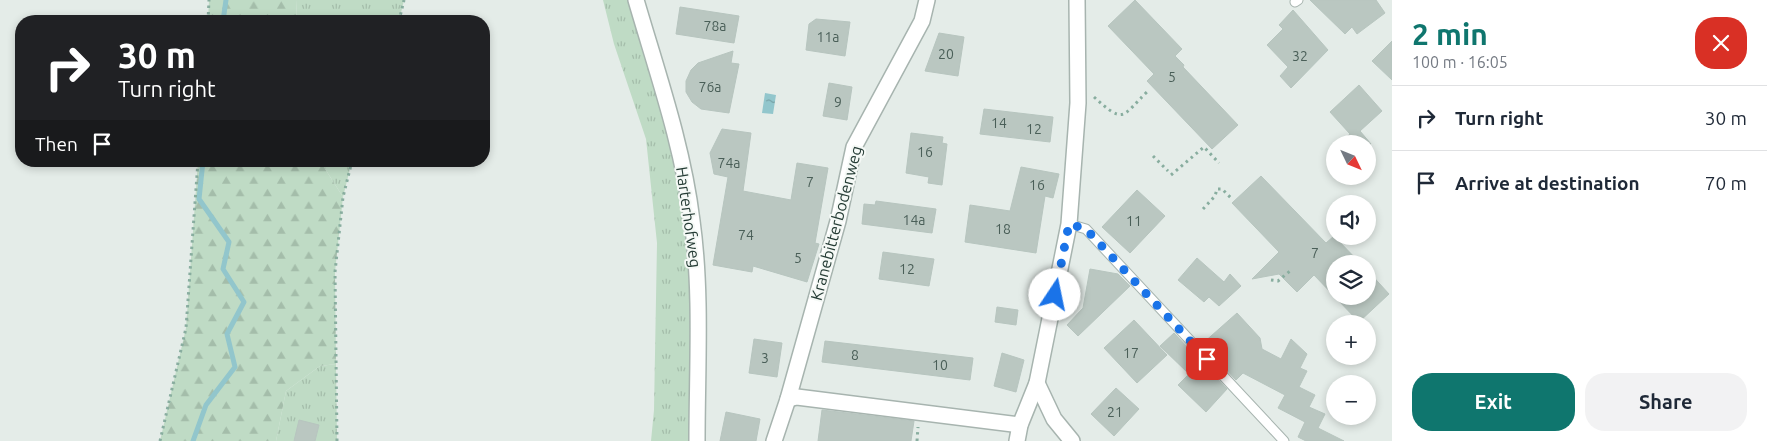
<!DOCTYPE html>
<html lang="en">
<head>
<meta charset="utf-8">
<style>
	body { margin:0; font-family:Ubuntu,sans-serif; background:#f2f2f3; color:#1f2937; height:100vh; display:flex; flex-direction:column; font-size:19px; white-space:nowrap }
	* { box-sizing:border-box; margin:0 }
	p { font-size:16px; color:#747a83 }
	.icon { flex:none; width:28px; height:28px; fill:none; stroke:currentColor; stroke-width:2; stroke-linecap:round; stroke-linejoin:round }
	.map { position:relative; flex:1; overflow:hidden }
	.sheet { display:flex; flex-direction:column; background:#fff; width:375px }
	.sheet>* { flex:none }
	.banner { position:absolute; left:15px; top:15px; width:475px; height:152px; border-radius:20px; box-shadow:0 2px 8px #0003; background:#202124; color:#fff; overflow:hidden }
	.needle { width:32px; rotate:133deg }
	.buttons { position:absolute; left:1326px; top:135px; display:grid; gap:10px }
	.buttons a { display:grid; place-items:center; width:50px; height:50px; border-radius:50%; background:#fff; box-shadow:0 2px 8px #0003; font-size:25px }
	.pin { position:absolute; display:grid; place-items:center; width:42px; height:42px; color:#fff; margin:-21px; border-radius:10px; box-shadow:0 2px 8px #0006 }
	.me { position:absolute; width:55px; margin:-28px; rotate:11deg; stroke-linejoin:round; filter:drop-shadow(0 0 4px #0008) }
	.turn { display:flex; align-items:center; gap:18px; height:105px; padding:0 20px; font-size:22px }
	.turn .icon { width:65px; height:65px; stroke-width:2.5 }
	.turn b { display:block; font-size:35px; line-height:42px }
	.then { display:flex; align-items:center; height:48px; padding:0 20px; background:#0003; gap:10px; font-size:19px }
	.round { display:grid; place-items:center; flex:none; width:52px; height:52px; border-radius:20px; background:#f2f2f3 }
	.summary { display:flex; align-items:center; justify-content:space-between; height:85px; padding:0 20px }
	h1 { font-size:30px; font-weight:600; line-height:38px; color:#0f766e }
	.action { display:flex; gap:10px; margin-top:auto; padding:10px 20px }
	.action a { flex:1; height:58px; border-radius:20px; background:#0f766e; color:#fff; font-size:20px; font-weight:600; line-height:58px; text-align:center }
	.action a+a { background:#f2f2f3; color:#1f2937 }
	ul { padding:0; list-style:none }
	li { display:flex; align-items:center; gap:15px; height:65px; padding:0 20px; border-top:1px solid #e0e1e3 }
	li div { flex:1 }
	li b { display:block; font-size:19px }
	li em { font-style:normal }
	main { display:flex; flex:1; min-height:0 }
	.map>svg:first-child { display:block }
	.grass { fill:url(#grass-tufts) }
	.forest { fill:url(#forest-firs) }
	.water { fill:url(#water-ripples) }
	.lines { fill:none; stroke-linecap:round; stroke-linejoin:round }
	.stream { stroke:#92c6cc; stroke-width:5 }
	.building { fill:#bac7c1; stroke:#b7c5bf }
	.service-casing { stroke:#a7b4af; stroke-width:11 }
	.minor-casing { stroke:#a7b4af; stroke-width:18 }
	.path { stroke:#88ad9f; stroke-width:3; stroke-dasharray:2.5 4; stroke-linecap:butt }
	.service { stroke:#fff; stroke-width:9 }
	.minor { stroke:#fff; stroke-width:15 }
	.route { stroke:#1a73e8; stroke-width:9; stroke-dasharray:0 16.2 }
	.labels { text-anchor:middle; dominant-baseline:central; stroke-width:4; stroke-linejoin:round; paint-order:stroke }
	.number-label { font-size:14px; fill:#4a5f58 }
	.street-label { font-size:16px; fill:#253c35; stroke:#f5f9f6 }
</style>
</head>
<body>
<main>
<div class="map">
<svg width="1392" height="441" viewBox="0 0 1392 441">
	<defs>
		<pattern id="grass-tufts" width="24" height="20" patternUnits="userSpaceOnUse" patternTransform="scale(1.25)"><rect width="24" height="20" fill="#bfdbc5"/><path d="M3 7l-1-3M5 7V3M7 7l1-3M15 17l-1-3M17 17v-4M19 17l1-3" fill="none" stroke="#a4bdaa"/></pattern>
		<pattern id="forest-firs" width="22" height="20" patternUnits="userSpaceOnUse" patternTransform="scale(1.25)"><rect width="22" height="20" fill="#bfdbc5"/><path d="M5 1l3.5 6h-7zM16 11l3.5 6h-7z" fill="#a4bdaa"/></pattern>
		<pattern id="water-ripples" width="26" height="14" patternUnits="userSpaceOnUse" patternTransform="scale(1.25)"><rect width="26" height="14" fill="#92c6cc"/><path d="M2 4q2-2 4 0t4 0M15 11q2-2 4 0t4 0" fill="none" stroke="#77a2a6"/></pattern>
	</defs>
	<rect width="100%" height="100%" fill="#e4ece8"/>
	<!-- grass -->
	<g class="grass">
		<polygon points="297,0 404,0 399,21 296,21"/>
		<polygon points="603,0 636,0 692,219 697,441 651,441 654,410 657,243 646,139 614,44"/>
		<polygon points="320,161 352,161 343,197"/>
		<polygon points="336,364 337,441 276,441 286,391 320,366"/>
	</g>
	<!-- forest -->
	<g class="forest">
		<polygon points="209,0 297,0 296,21 208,21"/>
		<polygon points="198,161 320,161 343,197 335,272 336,364 320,366 286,391 276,441 160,441 186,328"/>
	</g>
	<!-- water -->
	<polygon class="water" points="765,93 776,95 773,114 762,113"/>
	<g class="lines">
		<!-- stream -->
		<g class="stream">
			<polyline points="223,21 226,0"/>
			<polyline points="193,441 206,405 235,367 227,334 244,302 223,269 229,242 199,199 203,161"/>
		</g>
	</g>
	<!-- building -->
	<g class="building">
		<polygon points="1135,0 1182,49 1175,56 1184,65 1183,67 1238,125 1212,149 1147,81 1154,74 1108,26"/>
		<polygon points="1310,0 1376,0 1385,13 1357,34 1352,27 1345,34"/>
		<polygon points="680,7 739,16 734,43 676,34"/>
		<polygon points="1293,10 1328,50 1291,88 1280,76 1288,67 1267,45 1283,29 1279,25"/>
		<polygon points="816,19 850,22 845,56 806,50 809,24"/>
		<polygon points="939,33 964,37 958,76 925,71"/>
		<polygon points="1392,41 1392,80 1372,61"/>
		<polygon points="733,51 731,63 739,64 729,113 701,109 692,102 686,92 686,81 691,70 698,63"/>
		<polygon points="829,83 852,87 847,120 823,116"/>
		<polygon points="1359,85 1382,111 1360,131 1371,144 1339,144 1350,134 1330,112"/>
		<polygon points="984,109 1053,117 1050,142 980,134"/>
		<polygon points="722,129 751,133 743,191 791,200 797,163 828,168 815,243 819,244 807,282 753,266 752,272 713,265 728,177 714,174 710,153"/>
		<polygon points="911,133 943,137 942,143 947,144 942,185 928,183 929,177 906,173"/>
		<polygon points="1021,167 1059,174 1053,198 1045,196 1036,253 965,242 970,205 1010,211"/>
		<polygon points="1261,176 1326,243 1334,236 1361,264 1335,264 1335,296 1368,296 1368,271 1389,294 1359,322 1314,275 1297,292 1279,274 1252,279 1279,252 1232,203"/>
		<polygon points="1137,190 1165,216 1130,253 1102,227"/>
		<polygon points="876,201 936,209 932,233 862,224 864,204 875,205"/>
		<polygon points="883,252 934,259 929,286 879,279"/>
		<polygon points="1197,258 1224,282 1230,274 1241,286 1219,306 1209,297 1204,302 1178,280"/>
		<polygon points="1090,269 1118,274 1130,286 1078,336 1067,325 1083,308"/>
		<polygon points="997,307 1018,310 1016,325 995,322"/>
		<polygon points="1237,313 1260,338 1262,349 1281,359 1291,339 1307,354 1300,368 1307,371 1299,387 1315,395 1309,407 1325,414 1318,428 1344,441 1306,441 1298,437 1305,422 1278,408 1285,395 1243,373 1236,380 1202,344"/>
		<polygon points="1134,320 1167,355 1137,383 1104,348"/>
		<polygon points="1174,333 1227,389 1206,412 1178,385 1189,374 1160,346"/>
		<polygon points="754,339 782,343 777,377 749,373"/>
		<polygon points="825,341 973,358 970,380 822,362"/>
		<polygon points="1002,353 1024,360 1016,392 994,386"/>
		<polygon points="1116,388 1139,409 1114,436 1091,414"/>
		<polygon points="822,410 914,421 911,441 818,441"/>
		<polygon points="726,412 760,419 756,441 720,441"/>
		<polygon points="299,420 319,425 315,441 294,441"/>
	</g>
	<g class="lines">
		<!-- service casing -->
		<g class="service-casing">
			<g id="service">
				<polyline points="1295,2 1298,0"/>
				<polyline points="1069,224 1086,229 1284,441"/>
			</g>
		</g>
		<!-- minor casing -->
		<g class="minor-casing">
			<g id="minor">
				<path d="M636 0C657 72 683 146 692 221 702 293 697 368 697 441"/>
				<polyline points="1037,383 1054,419 1072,441"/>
				<polyline points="788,399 797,397 1020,425"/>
				<polyline points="774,441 788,399 838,221 854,147 922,21 927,0"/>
				<polyline points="1017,441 1020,425 1037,383 1069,224 1078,103 1077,0"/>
			</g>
		</g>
		<!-- path -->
		<g class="path">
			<polyline points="208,21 209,0"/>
			<polyline points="399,21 404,0"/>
			<path d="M1094 97C1125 125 1121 117 1148 91"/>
			<polyline points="1153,156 1168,171"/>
			<polyline points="1171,175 1204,147 1219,163"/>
			<polyline points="1203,209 1215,196 1217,189 1222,189 1232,199"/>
			<polyline points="1271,280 1278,281 1290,271"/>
			<polyline points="160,441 186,328 198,161"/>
			<polyline points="337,441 335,272 343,197 352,161"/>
			<polyline points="917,441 918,427"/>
		</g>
		<!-- service -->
		<use href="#service" class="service"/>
		<!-- minor -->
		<use href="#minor" class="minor"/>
	</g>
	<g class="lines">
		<!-- route -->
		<polyline class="route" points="1055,295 1069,224 1086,229 1207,359"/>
	</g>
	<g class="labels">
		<!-- number labels -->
		<g class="number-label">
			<text x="715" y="26">78a</text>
			<text x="828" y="37">11a</text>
			<text x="946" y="54">20</text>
			<text x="1300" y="56">32</text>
			<text x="1172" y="77">5</text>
			<text x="710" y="87">76a</text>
			<text x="838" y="102">9</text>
			<text x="999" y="123">14</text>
			<text x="1034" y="129">12</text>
			<text x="925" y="152">16</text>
			<text x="729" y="163">74a</text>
			<text x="810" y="182">7</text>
			<text x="1037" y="185">16</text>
			<text x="914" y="220">14a</text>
			<text x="1134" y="221">11</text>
			<text x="1003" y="229">18</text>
			<text x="746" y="235">74</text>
			<text x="1315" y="253">7</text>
			<text x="798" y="258">5</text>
			<text x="907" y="269">12</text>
			<text x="1131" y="353">17</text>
			<text x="855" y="355">8</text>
			<text x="765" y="358">3</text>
			<text x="940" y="365">10</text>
			<text x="1115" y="412">21</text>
		</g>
		<!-- street labels -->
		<g class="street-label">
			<text transform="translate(689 217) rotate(82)">Harterhofweg</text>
			<text transform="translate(836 223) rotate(-75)">Kranebitterbodenweg</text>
		</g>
	</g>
</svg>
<div class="buttons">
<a><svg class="needle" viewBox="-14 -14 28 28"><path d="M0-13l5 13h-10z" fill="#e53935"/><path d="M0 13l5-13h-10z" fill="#747a83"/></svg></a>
<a><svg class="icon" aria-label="sound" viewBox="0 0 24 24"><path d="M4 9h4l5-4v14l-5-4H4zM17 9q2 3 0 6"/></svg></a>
<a><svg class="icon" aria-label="layers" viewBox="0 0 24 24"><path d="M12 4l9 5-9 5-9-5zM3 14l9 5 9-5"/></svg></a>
<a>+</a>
<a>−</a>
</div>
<div class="pin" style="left:1207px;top:359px;background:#d93025"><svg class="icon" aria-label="arrive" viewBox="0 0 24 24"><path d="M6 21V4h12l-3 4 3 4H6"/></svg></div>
<svg class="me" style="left:1055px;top:295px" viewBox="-20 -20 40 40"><circle r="19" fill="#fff"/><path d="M0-13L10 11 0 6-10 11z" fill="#1a73e8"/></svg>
<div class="banner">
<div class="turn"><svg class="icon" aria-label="right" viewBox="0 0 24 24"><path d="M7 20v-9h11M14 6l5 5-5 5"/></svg><div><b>30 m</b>Turn right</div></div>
<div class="then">Then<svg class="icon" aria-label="arrive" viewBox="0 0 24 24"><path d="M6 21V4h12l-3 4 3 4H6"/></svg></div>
</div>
</div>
<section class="sheet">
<div class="summary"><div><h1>2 min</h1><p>100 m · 16:05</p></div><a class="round" style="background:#d93025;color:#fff"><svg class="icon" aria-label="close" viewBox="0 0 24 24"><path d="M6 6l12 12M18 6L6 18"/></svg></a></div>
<ul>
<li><svg class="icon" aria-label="right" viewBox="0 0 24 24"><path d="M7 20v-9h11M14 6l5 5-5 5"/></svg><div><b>Turn right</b></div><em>30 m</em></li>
<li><svg class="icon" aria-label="arrive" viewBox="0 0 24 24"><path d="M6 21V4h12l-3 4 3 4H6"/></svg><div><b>Arrive at destination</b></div><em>70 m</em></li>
</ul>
<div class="action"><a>Exit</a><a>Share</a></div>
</section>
</main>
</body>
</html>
